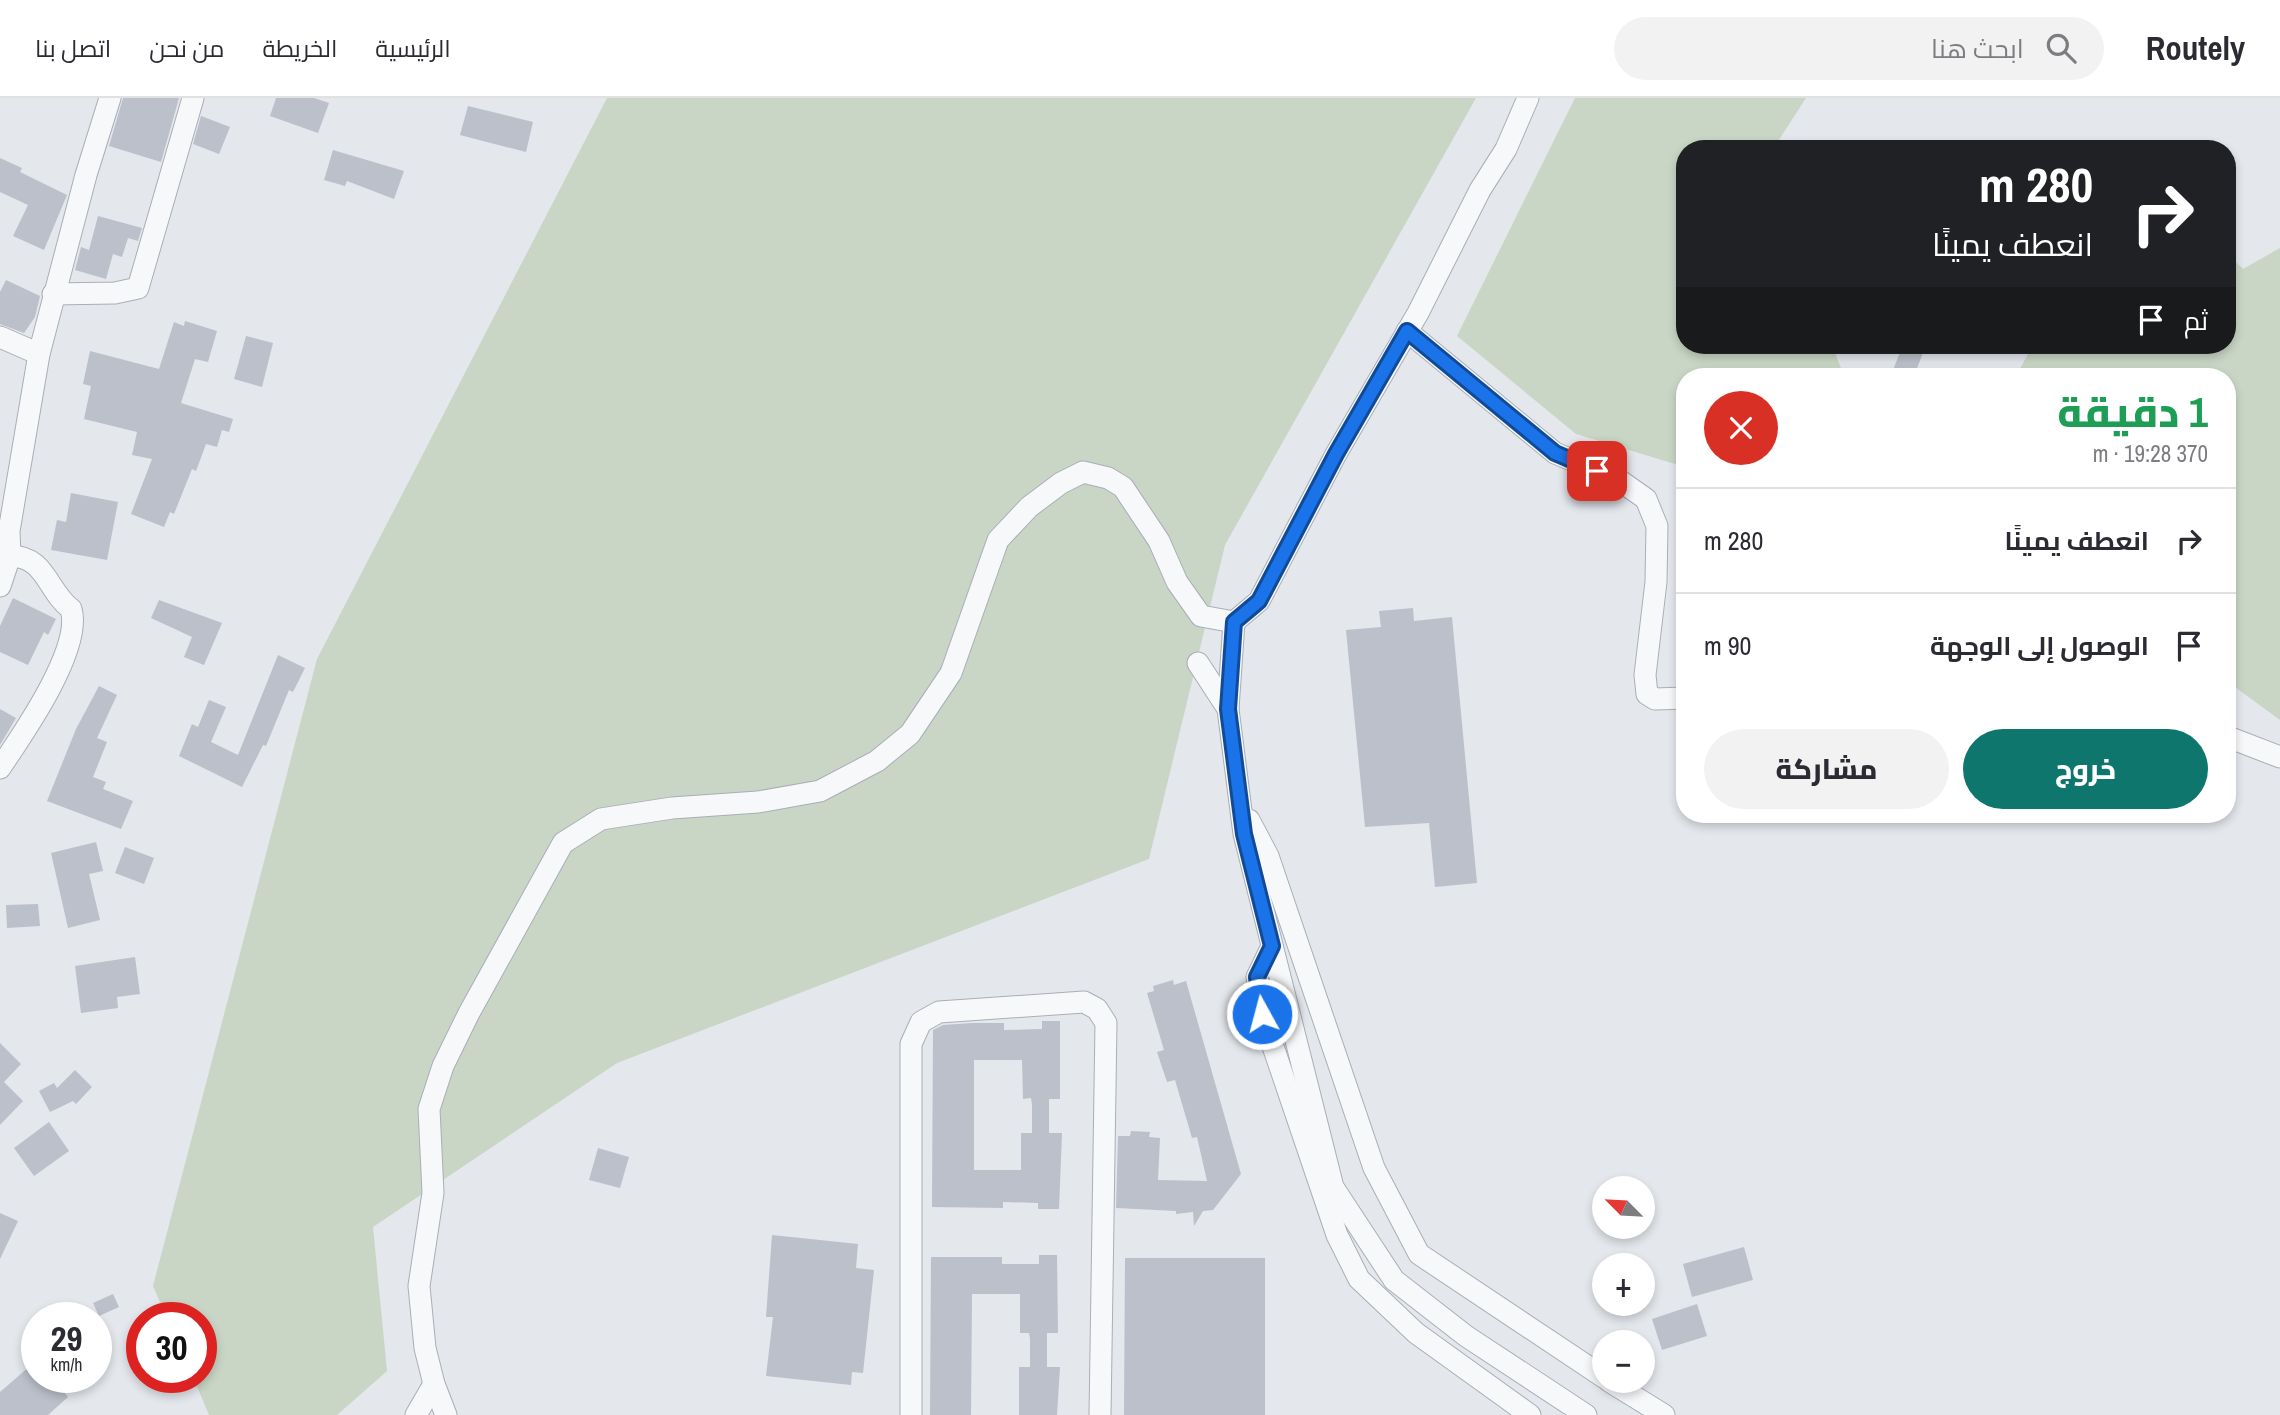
<!DOCTYPE html>
<html lang="ar">
<head>
<meta charset="utf-8">
<style>
	body { margin:0; font-family:"Archivo Narrow",Cairo,sans-serif; background:#f2f2f3; color:#2b2b33; direction:rtl; height:100vh; display:flex; flex-direction:column; font-size:26px; white-space:nowrap }
	* { box-sizing:border-box; margin:0 }
	p { font-size:23px; color:#7c7c81 }
	.icon { flex:none; width:38px; height:38px; fill:none; stroke:currentColor; stroke-width:2; stroke-linecap:round; stroke-linejoin:round }
	.map { position:relative; flex:1; overflow:hidden; direction:ltr }
	.sheet { position:absolute; left:1676px; top:270px; width:560px; height:455px; display:flex; flex-direction:column; background:#fff; border-radius:28px; box-shadow:0 4px 10px #0003; direction:rtl }
	.sheet>* { flex:none }
	.hud { position:absolute; left:1676px; top:42px; width:560px; height:214px; border-radius:28px; box-shadow:0 4px 10px #0003; direction:rtl; background:#202124; color:#fff; overflow:hidden }
	.needle { width:46px; rotate:294deg }
	.controls { position:absolute; left:1592px; top:1078px; display:grid; gap:14px }
	.controls a { display:grid; place-items:center; width:63px; height:63px; border-radius:50%; background:#fff; box-shadow:0 4px 10px #0003; font-size:35px }
	.speed { position:absolute; left:21px; top:1204px; display:flex; gap:14px; font-size:35px; font-weight:700; text-align:center }
	.speed>* { display:grid; place-content:center; width:91px; height:91px; border-radius:50%; background:#fff; box-shadow:0 4px 10px #0003; line-height:1 }
	.speed small { font-size:18px; font-weight:400 }
	.speed .limit { border:10px solid #d22; background:#fff; color:#111 }
	.pin { position:absolute; display:grid; place-items:center; width:60px; height:60px; color:#fff; margin:-30px; border-radius:14px; box-shadow:0 4px 10px #0006 }
	.me { position:absolute; width:77px; margin:-38px; rotate:353deg; stroke-linejoin:round; filter:drop-shadow(0 0 5px #0008) }
	.turn { display:flex; align-items:center; gap:24px; height:147px; padding:0 28px; font-size:32px }
	.turn .icon { width:91px; height:91px; stroke-width:2.5 }
	.turn b { display:block; font-size:49px; line-height:60px }
	.then { display:flex; align-items:center; height:66px; padding:0 28px; background:#0003; gap:14px; font-size:26px }
	.round { display:grid; place-items:center; flex:none; width:74px; height:74px; border-radius:37px; background:#f2f2f3 }
	.summary { display:flex; align-items:center; justify-content:space-between; height:119px; padding:0 28px }
	h1 { font-size:42px; font-weight:800; line-height:52px; color:#1e9e55 }
	.cta { display:flex; gap:14px; margin-top:auto; padding:14px 28px }
	.cta a { flex:1; height:80px; border-radius:42px; background:#0f766e; color:#fff; font-size:28px; font-weight:800; line-height:80px; text-align:center }
	.cta a+a { background:#f2f2f3; color:#2b2b33 }
	ul { padding:0; list-style:none }
	li { display:flex; align-items:center; gap:21px; height:105px; padding:0 28px; border-top:2px solid #e1e1e2 }
	li div { flex:1 }
	li b { display:block; font-size:26px }
	li em { font-style:normal }
	header { display:flex; align-items:center; gap:42px; box-sizing:border-box; height:98px; padding:0 35px; background:#fff; border-bottom:2px solid #e1e1e2 }
	header strong { font-size:33px }
	nav { display:flex; gap:38px; margin-inline-start:auto; font-size:24px }
	.search { width:490px; height:63px; background:#f2f2f3; display:flex; align-items:center; gap:18px; box-sizing:border-box; padding:0 24px; border-radius:38px; color:#7c7c81; font-size:26px }
	.map>svg:first-child { display:block }
	.green { fill:#c9d6c5 }
	.building { fill:#bbc0ca; fill-rule:evenodd }
	.lines { fill:none; stroke-linecap:round; stroke-linejoin:round }
	.minor-casing { stroke:#a9aeb7; stroke-width:23 }
	.minor { stroke:#f7f8fa; stroke-width:21 }
	.route-casing { stroke:#114b97; stroke-width:18 }
	.route { stroke:#1a73e8; stroke-width:12 }
</style>
</head>
<body>
<header>
<strong>Routely</strong>
<div class="search"><svg class="icon" aria-label="search" viewBox="0 0 24 24"><circle cx="10" cy="10" r="6"/><path d="M15 15l6 6"/></svg>ابحث هنا</div>
<nav><a>الرئيسية</a><a>الخريطة</a><a>من نحن</a><a>اتصل بنا</a></nav>
</header>
<div class="map">
<svg width="2280" height="1317" viewBox="0 0 2280 1317">
	<rect width="100%" height="100%" fill="#e4e7ec"/>
	<!-- green -->
	<g class="green">
		<polygon points="607,0 1476,0 1225,447 1149,761 617,965 373,1129 387,1273 337,1317 209,1317 193,1279 201,1279 201,1220 167,1220 153,1188 317,561"/>
		<polygon points="1575,0 1806,0 1773,51 1685,51 1685,247 1832,247 1844,278 1685,278 1685,369 1576,336 1457,238"/>
		<polygon points="2280,150 2280,622 2228,584 2228,278 2016,278 2033,247 2228,247 2228,156 2243,171"/>
	</g>
	<!-- building -->
	<g class="building">
		<polygon points="123,0 179,0 161,64 109,48"/>
		<polygon points="276,0 314,0 329,5 318,35 270,18"/>
		<polygon points="468,8 533,24 526,54 460,37"/>
		<polygon points="201,18 230,29 219,56 193,46"/>
		<polygon points="333,52 404,73 394,101 347,83 345,88 324,82"/>
		<polygon points="0,60 22,70 20,74 67,97 44,152 13,138 28,107 0,94"/>
		<polygon points="98,118 142,130 138,143 128,140 122,159 113,156 106,181 75,172 81,149 89,152"/>
		<polygon points="6,182 40,198 35,219 24,235 0,226 0,194"/>
		<polygon points="185,223 217,233 208,264 195,261 181,305 233,321 229,334 222,332 217,349 206,346 196,373 192,371 174,416 170,414 164,429 131,416 152,361 132,357 137,334 84,321 91,288 83,286 90,253 159,271 174,224 184,228"/>
		<polygon points="246,238 273,245 262,289 234,281"/>
		<polygon points="1903,247 1926,247 1914,278 1893,272"/>
		<polygon points="71,395 118,404 107,462 51,452 57,422 66,424"/>
		<polygon points="13,500 56,521 48,537 44,534 28,567 0,554 0,528"/>
		<polygon points="159,502 222,525 204,567 184,559 192,539 151,520"/>
		<polygon points="1413,510 1414,523 1452,519 1477,785 1435,789 1429,725 1365,729 1346,532 1381,529 1379,513"/>
		<polygon points="278,557 305,570 293,594 289,592 266,648 263,647 242,689 179,658 192,626 198,629 209,602 226,609 211,644 238,657"/>
		<polygon points="99,588 117,597 97,640 107,644 93,679 106,684 103,691 133,703 121,731 47,703 76,631"/>
		<polygon points="0,611 16,620 0,647"/>
		<polygon points="96,744 103,773 89,776 100,822 68,830 51,755"/>
		<polygon points="125,749 154,760 144,786 115,775"/>
		<polygon points="38,806 40,828 7,830 6,807"/>
		<polygon points="135,859 140,896 117,899 118,910 81,915 75,868"/>
		<polygon points="1173,882 1174,887 1186,883 1241,1076 1213,1112 1203,1113 1194,1128 1193,1114 1176,1116 1176,1113 1116,1110 1118,1038 1130,1038 1131,1033 1150,1034 1149,1039 1160,1040 1158,1082 1207,1083 1197,1039 1192,1040 1175,982 1167,984 1157,954 1164,952 1147,895 1154,893 1153,888"/>
		<path d="M1042 923H1060V1001H1049V1035H1062L1059 1111H1038V1105L1003 1104V1110L932 1109 933 932 943 927 972 925H1004V932L1042 931ZM974 962H1022L1023 1001 1031 1000 1032 1007V1035H1021V1072H974Z"/>
		<polygon points="0,945 21,966 4,984 23,1003 0,1027"/>
		<polygon points="75,972 92,989 76,1006 73,1003 50,1014 39,993 54,985 57,990"/>
		<polygon points="49,1024 69,1053 34,1078 14,1050"/>
		<polygon points="598,1050 629,1059 620,1090 589,1082"/>
		<polygon points="0,1115 18,1123 0,1161"/>
		<polygon points="772,1137 858,1146 856,1170 874,1172 863,1275 852,1274 851,1287 766,1278 773,1219 766,1219"/>
		<polygon points="1744,1149 1753,1182 1692,1199 1683,1166"/>
		<polygon points="1039,1157 1057,1157 1058,1235 1047,1235 1047,1269 1060,1269 1057,1317 1019,1317 1019,1269 1030,1269 1030,1241 1029,1235 1020,1235 1020,1196 972,1196 971,1317 930,1317 931,1159 1002,1159 1002,1166 1039,1166"/>
		<polygon points="1125,1160 1265,1160 1265,1317 1124,1317"/>
		<polygon points="113,1196 119,1209 99,1218 93,1205"/>
		<polygon points="1697,1206 1707,1238 1662,1252 1652,1221"/>
		<polygon points="37,1262 37,1279 51,1279 68,1299 48,1317 0,1317 0,1294"/>
	</g>
	<g class="lines">
		<!-- minor casing -->
		<g class="minor-casing">
			<g id="minor">
				<polyline points="53,196 115,195 138,190 193,0"/>
				<polyline points="1407,233 1555,355 1619,382 1646,401 1657,428 1656,484 1645,577 1647,596 1655,601 1685,600"/>
				<polyline points="0,239 39,256"/>
				<polyline points="0,488 10,458 9,433 39,256 86,77 110,0"/>
				<polyline points="1234,524 1228,611 1244,736 1333,1089 1394,1182 1466,1238 1586,1317"/>
				<polyline points="1198,565 1228,611"/>
				<polyline points="2228,639 2280,659"/>
				<path d="M0 670C23 636 83 550 71 511 47 493 46 458 10 458"/>
				<polyline points="1249,722 1268,758 1374,1070 1419,1156 1605,1280"/>
				<polyline points="1272,848 1257,879 1262,916 1337,1137 1359,1181 1416,1235 1530,1317"/>
				<polyline points="1609,1283 1664,1317"/>
				<polyline points="416,1317 434,1286"/>
				<polyline points="446,1317 434,1286 425,1250 419,1188 433,1095 429,1011 443,968 469,915 563,745 601,721 672,710 758,704 820,693 877,663 910,636 951,575 998,442 1029,409 1061,385 1083,374 1108,380 1123,389 1159,443 1177,484 1201,518 1234,524 1259,503 1336,356 1418,215 1480,92 1506,51 1528,0"/>
				<polyline points="911,1317 911,946 921,924 939,914 1084,904 1097,911 1106,925 1100,1317"/>
			</g>
		</g>
		<!-- minor -->
		<use href="#minor" class="minor"/>
	</g>
	<g class="lines">
		<!-- route casing -->
		<g class="route-casing">
			<polyline id="route" points="1262,916 1257,879 1272,848 1244,736 1228,611 1234,524 1259,503 1336,356 1407,233 1555,355 1597,373"/>
		</g>
		<!-- route -->
		<use href="#route" class="route"/>
	</g>
</svg>
<div class="controls">
<a><svg class="needle" viewBox="-14 -14 28 28"><path d="M0-13l5 13h-10z" fill="#e53935"/><path d="M0 13l5-13h-10z" fill="#7c7c81"/></svg></a>
<a>+</a>
<a>−</a>
</div>
<div class="speed"><div>29<small>km/h</small></div><div class="limit">30</div></div>
<div class="pin" style="left:1597px;top:373px;background:#d93025"><svg class="icon" aria-label="arrive" viewBox="0 0 24 24"><path d="M6 21V4h12l-3 4 3 4H6"/></svg></div>
<svg class="me" style="left:1262px;top:916px" viewBox="-20 -20 40 40"><circle r="17" fill="#1a73e8" stroke="#fff" stroke-width="3"/><path d="M0-11L8 9 0 5-8 9z" fill="#fff"/></svg>
<div class="hud">
<div class="turn"><svg class="icon" aria-label="right" viewBox="0 0 24 24"><path d="M7 20v-9h11M14 6l5 5-5 5"/></svg><div><b>280 m</b>انعطف يمينًا</div></div>
<div class="then">ثم<svg class="icon" aria-label="arrive" viewBox="0 0 24 24"><path d="M6 21V4h12l-3 4 3 4H6"/></svg></div>
</div>
<section class="sheet">
<div class="summary"><div><h1>1 دقيقة</h1><p>370 m · 19:28</p></div><a class="round" style="background:#d93025;color:#fff"><svg class="icon" aria-label="close" viewBox="0 0 24 24"><path d="M6 6l12 12M18 6L6 18"/></svg></a></div>
<ul>
<li><svg class="icon" aria-label="right" viewBox="0 0 24 24"><path d="M7 20v-9h11M14 6l5 5-5 5"/></svg><div><b>انعطف يمينًا</b></div><em>280 m</em></li>
<li><svg class="icon" aria-label="arrive" viewBox="0 0 24 24"><path d="M6 21V4h12l-3 4 3 4H6"/></svg><div><b>الوصول إلى الوجهة</b></div><em>90 m</em></li>
</ul>
<div class="cta"><a>خروج</a><a>مشاركة</a></div>
</section>
</div>
</body>
</html>
